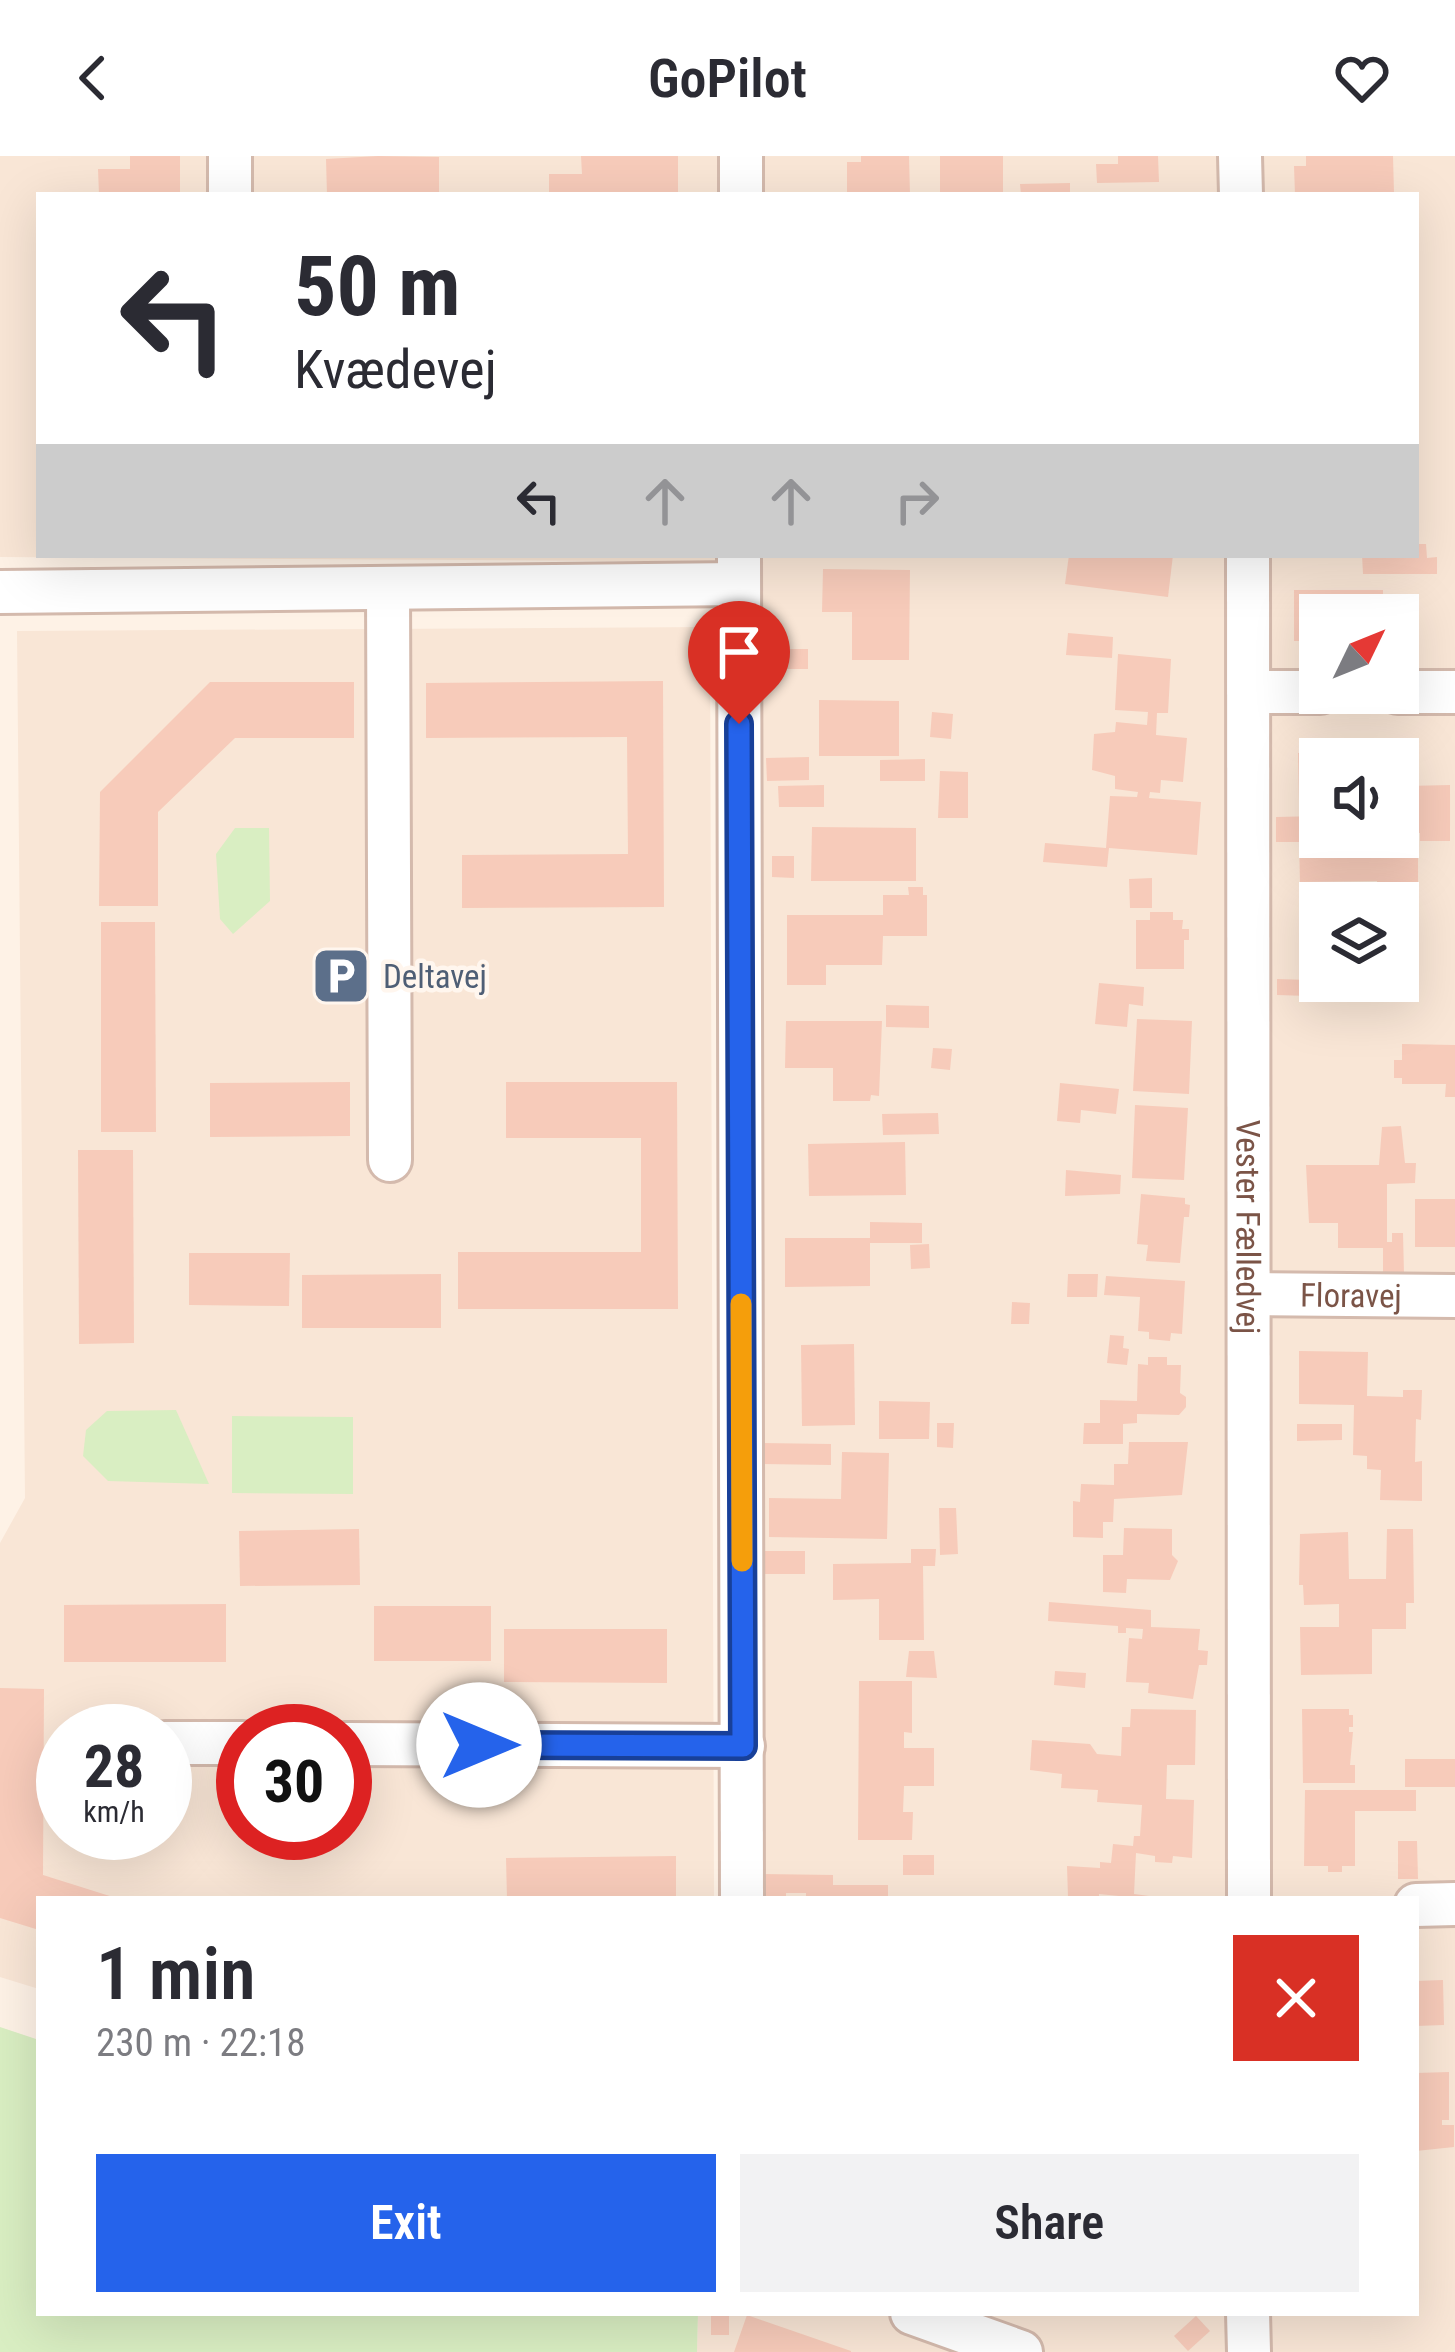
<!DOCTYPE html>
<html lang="en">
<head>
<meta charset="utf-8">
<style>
	body { margin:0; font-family:"Roboto Condensed",sans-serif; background:#f2f2f3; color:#2b2b33; height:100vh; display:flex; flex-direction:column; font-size:45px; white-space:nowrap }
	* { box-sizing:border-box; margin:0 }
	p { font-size:39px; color:#7c7c81 }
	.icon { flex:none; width:66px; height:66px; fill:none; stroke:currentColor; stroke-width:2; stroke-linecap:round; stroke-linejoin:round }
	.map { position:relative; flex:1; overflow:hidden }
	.drawer { position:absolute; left:36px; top:1740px; width:1383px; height:420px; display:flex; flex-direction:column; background:#fff; border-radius:0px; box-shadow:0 12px 48px #0002 }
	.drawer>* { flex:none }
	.guide { position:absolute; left:36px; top:36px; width:1383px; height:366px; border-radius:0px; box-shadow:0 12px 48px #0002; background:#fff; color:#2b2b33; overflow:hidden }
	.needle { width:78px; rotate:47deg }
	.tools { position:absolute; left:1299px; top:438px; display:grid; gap:24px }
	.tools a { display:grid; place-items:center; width:120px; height:120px; border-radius:0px; background:#fff; box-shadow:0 12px 48px #0002; font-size:60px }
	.speed { position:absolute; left:36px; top:1548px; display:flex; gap:24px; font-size:60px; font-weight:700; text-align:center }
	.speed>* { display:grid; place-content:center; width:156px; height:156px; border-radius:50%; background:#fff; box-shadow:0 12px 48px #0002; line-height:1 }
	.speed small { font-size:30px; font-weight:400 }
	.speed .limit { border:18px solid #d22; background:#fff; color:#111 }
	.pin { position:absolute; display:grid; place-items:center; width:102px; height:102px; color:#fff; margin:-123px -51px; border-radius:50% 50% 50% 0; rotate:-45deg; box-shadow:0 0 12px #0007 }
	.pin .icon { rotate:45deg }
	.me { position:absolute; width:132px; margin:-66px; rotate:90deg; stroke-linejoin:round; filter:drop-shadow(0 0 9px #0008) }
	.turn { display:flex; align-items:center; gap:42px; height:252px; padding:0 60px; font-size:54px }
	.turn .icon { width:156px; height:156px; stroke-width:2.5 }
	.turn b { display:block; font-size:84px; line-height:102px }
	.lanes { display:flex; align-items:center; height:114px; padding:0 60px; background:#0003; justify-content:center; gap:60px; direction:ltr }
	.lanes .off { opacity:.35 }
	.round { display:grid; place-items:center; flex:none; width:126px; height:126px; border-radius:0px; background:#f2f2f3 }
	.summary { display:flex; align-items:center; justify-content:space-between; height:204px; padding:0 60px }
	h1 { font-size:72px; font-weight:600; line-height:90px }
	.primary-button { display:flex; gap:24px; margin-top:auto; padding:24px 60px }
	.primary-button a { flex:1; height:138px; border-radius:0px; background:#2563eb; color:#fff; font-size:48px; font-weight:600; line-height:138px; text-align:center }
	.primary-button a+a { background:#f2f2f3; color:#2b2b33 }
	header { display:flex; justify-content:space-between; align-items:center; height:156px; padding:0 60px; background:#fff; font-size:54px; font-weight:600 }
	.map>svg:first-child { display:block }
	.residential { fill:#f9e6d6; fill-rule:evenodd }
	.green { fill:#d9eec2 }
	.building { fill:#f7cbba }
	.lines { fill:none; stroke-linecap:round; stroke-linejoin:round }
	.minor-casing { stroke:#d4baad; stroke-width:48 }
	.minor { stroke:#fff; stroke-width:42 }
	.route-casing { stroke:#184099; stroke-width:30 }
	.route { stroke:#2563eb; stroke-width:21 }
	.slow { stroke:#f59e0b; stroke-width:21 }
	.labels { text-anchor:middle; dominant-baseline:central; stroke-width:9; stroke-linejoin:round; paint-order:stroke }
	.service-label { font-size:33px; fill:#4e5e75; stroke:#fff6ee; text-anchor:start }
	.street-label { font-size:33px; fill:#7b5447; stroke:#fff6ee }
</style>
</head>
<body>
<header><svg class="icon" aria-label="back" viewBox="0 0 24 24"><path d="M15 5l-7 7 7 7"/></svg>GoPilot<svg class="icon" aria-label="heart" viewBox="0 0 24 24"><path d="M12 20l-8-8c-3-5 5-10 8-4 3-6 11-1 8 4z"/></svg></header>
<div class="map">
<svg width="1455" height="2196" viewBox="0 0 1455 2196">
	<rect width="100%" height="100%" fill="#fef2e6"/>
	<!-- residential -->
	<g class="residential">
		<path d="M0 0H1455V2196H697L698 2157H1416V1743H759L757 406 0 401ZM39 39H1416V399H39ZM1320 459H1398V537H1320ZM1320 603H1398V681H1320ZM1320 747H1398V825H1320Z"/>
		<path d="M710 471 714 1743H39V1833L0 1821V1387L25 1342 17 475ZM63 1575H165V1677H63ZM243 1575H345V1677H243Z"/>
	</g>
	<!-- green -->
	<g class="green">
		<polygon points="235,672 269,672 270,745 233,778 220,763 216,698"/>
		<polygon points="176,1254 209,1328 108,1325 83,1300 86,1274 107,1255"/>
		<polygon points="232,1260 353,1261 353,1338 232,1337"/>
		<polygon points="0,1871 39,1884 39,2157 698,2157 697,2196 0,2196"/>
	</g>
	<!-- building -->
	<g class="building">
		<polygon points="130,0 180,0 180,39 99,39 98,13 130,13"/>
		<polygon points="378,0 439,1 439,39 327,39 326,3"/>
		<polygon points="581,0 678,0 678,39 549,39 549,18 582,18"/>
		<polygon points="861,0 909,0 910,39 847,39 847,6 861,6"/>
		<rect x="940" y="0" width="63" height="39"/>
		<polygon points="1118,0 1158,0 1159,26 1097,27 1096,8 1118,8"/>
		<polygon points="1306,0 1393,0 1394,37 1295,39 1294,10 1306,10"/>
		<polygon points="1070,27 1070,39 1021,39 1020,28"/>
		<polygon points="1416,388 1426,388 1427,402 1437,401 1437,418 1363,418 1362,399 1416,399"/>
		<polygon points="1069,399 1173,399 1168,441 1065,428"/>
		<polygon points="823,413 910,414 909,504 852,504 852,456 822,456"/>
		<polygon points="1294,434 1383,434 1383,459 1320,459 1320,485 1294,485"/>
		<polygon points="1068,477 1113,481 1112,502 1066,499"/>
		<rect x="775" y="493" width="33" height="20"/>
		<polygon points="1118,498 1171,503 1168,557 1157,557 1156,579 1187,582 1183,626 1161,624 1160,637 1150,636 1149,642 1201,646 1197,699 1109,692 1107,711 1043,706 1045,687 1106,692 1110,640 1137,641 1138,636 1115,633 1115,620 1092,614 1094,578 1115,576 1116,566 1147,569 1148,556 1115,554"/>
		<polygon points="663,525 664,751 462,752 462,699 628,698 627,581 426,582 426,527"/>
		<polygon points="210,526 354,526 354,582 235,582 158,656 158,750 99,750 100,636"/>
		<polygon points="819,544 899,545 899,600 819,600"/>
		<polygon points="932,556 953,558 951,583 930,581"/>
		<polygon points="1394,596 1395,603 1320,603 1320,644 1299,644 1298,597"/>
		<polygon points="809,601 809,624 767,625 766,602"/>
		<polygon points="925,603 925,625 880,625 880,604"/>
		<polygon points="940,615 968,616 968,662 938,662"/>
		<polygon points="824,629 824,651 779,651 778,630"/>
		<polygon points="1450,629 1450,685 1420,685 1420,677 1398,677 1398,660 1413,660 1412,656 1398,656 1398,635 1407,635 1407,630"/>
		<polygon points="1319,660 1320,681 1386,681 1386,691 1418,691 1418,738 1377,738 1377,725 1300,726 1299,686 1276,686 1276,661"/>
		<polygon points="812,671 916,672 916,725 811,725"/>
		<polygon points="772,700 794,700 794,722 772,721"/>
		<polygon points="1152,722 1152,752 1130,752 1129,723"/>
		<polygon points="908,731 923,731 923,739 927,739 927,780 883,780 882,809 826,809 826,829 787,829 787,759 883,759 883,739 909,739"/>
		<polygon points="1150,756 1173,756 1173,764 1183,764 1182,773 1189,773 1189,784 1184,784 1184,813 1136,813 1136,764 1150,764"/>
		<polygon points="101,766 155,766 156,976 101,976"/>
		<polygon points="1398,781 1409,781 1409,796 1414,796 1414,824 1398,823"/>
		<polygon points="1277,823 1308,824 1308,840 1277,839"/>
		<polygon points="1099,827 1144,831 1143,850 1129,848 1127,871 1095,868"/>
		<polygon points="886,849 929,850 929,872 886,871"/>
		<polygon points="1137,863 1192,865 1189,938 1133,935"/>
		<polygon points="786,865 882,865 879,940 871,939 870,945 833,945 833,912 785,912"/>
		<polygon points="1402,888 1455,889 1455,941 1445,941 1446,928 1402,928 1402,922 1394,922 1394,904 1402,904"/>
		<polygon points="933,892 952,893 950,914 931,912"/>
		<polygon points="350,926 350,980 210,981 210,927"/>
		<polygon points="506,926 677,926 678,1153 458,1153 458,1096 641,1096 641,982 506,982"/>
		<polygon points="1060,927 1119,933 1116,958 1081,954 1080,967 1057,965"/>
		<polygon points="1135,949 1188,952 1184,1024 1132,1022"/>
		<polygon points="938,957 939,978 883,979 882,958"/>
		<polygon points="1401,970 1405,1007 1416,1007 1415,1027 1387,1028 1387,1086 1392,1086 1392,1077 1403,1077 1404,1118 1383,1118 1383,1092 1338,1092 1338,1067 1309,1067 1306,1009 1379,1009 1382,971"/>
		<polygon points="905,986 906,1039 809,1040 808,988"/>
		<polygon points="78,994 133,994 134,1187 79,1188"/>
		<polygon points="1066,1014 1121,1019 1120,1038 1065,1040"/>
		<polygon points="1141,1038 1185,1042 1185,1048 1190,1049 1189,1061 1184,1061 1180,1107 1146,1105 1148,1089 1137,1088"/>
		<rect x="1415" y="1043" width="40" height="48"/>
		<polygon points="870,1066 922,1067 922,1087 870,1087 870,1130 785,1131 785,1082 870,1082"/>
		<polygon points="929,1088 930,1112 911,1113 910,1089"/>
		<polygon points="189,1097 290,1097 289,1150 189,1149"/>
		<polygon points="441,1118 441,1172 302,1172 302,1119"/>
		<polygon points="1068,1118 1098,1118 1097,1141 1067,1141"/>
		<polygon points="1106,1120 1185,1125 1182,1178 1171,1177 1170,1185 1149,1183 1149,1176 1138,1175 1140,1141 1104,1139"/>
		<polygon points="1012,1146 1030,1147 1029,1168 1011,1168"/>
		<polygon points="1110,1179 1124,1180 1123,1192 1129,1193 1127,1209 1107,1207"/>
		<polygon points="854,1188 855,1269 802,1270 801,1189"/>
		<polygon points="1299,1195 1368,1196 1367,1240 1403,1241 1403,1234 1422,1234 1421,1264 1416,1263 1415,1306 1422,1305 1422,1345 1380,1344 1381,1314 1367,1313 1367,1300 1353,1299 1354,1249 1299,1248"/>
		<polygon points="1148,1201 1167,1201 1167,1209 1181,1209 1180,1237 1186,1241 1186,1251 1179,1259 1137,1258 1137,1267 1123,1268 1123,1288 1083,1288 1084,1267 1100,1267 1100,1244 1137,1245 1138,1208 1148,1209"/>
		<polygon points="879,1245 930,1246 929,1283 879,1283"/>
		<polygon points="937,1267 954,1267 953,1292 937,1291"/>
		<polygon points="1297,1268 1342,1268 1342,1284 1297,1285"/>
		<polygon points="1129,1286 1188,1286 1182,1339 1114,1343 1113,1366 1103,1366 1103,1382 1073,1381 1073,1345 1080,1346 1081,1328 1114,1329 1114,1308 1128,1308"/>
		<polygon points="760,1287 831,1288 831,1309 759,1308"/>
		<polygon points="842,1296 889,1297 887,1383 769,1381 769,1342 841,1343"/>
		<polygon points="939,1352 956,1352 958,1398 940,1399"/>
		<polygon points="1124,1372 1172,1373 1172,1399 1178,1405 1170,1424 1127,1423 1126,1437 1103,1436 1103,1399 1123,1399"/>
		<polygon points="359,1373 360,1429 240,1430 239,1375"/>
		<polygon points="1387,1373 1413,1373 1414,1447 1406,1447 1406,1473 1372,1473 1372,1518 1301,1519 1300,1471 1339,1471 1339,1448 1304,1449 1303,1429 1299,1429 1300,1378 1348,1376 1349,1423 1386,1423"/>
		<polygon points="911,1393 936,1393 935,1410 923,1410 924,1484 879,1484 879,1443 833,1444 833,1408 911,1407"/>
		<rect x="757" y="1395" width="48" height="23"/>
		<polygon points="1049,1446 1151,1454 1151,1471 1200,1473 1198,1494 1208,1495 1207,1509 1199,1509 1193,1543 1148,1537 1149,1527 1126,1526 1129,1482 1142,1483 1143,1473 1126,1472 1126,1477 1118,1477 1118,1470 1048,1465"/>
		<polygon points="226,1448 226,1506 64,1506 64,1449"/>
		<rect x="374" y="1450" width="117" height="55"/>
		<polygon points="504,1473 667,1473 667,1527 504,1526"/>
		<polygon points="909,1495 934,1495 937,1522 906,1521"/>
		<polygon points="1055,1515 1086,1517 1085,1532 1054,1529"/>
		<polygon points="859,1525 912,1525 912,1577 904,1576 904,1592 934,1592 934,1630 904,1630 903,1656 913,1656 912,1684 858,1684"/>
		<polygon points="0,1532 44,1533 43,1719 116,1742 39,1743 39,1774 0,1762"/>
		<polygon points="1131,1553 1196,1554 1195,1609 1167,1609 1166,1643 1194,1644 1192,1702 1173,1700 1172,1707 1155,1706 1155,1700 1136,1697 1134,1738 1149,1740 1149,1743 1099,1738 1099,1743 1068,1741 1067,1710 1100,1712 1100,1706 1111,1707 1113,1688 1133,1690 1134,1680 1140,1680 1142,1649 1097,1646 1098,1634 1061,1632 1062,1618 1030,1614 1032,1584 1090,1588 1097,1598 1121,1600 1122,1571 1130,1571"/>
		<polygon points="1302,1553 1349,1553 1349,1559 1353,1559 1353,1571 1349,1571 1349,1576 1353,1576 1350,1609 1355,1609 1355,1627 1303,1627"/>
		<rect x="1405" y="1603" width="50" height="28"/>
		<polygon points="1305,1634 1416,1634 1416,1655 1355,1655 1355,1710 1342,1710 1342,1716 1328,1716 1328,1710 1304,1710"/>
		<polygon points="1398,1685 1417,1685 1418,1723 1398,1723"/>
		<rect x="903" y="1699" width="31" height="20"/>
		<polygon points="676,1700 676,1743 507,1743 506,1702"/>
		<polygon points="758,1718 833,1719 833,1729 888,1729 888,1743 806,1743 806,1737 786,1737 786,1743 774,1743 774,1740 758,1740"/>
		<polygon points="1443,1824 1444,1869 1416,1870 1416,1825"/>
		<polygon points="1449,1916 1449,1964 1442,1964 1442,1969 1454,1969 1454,1991 1416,1995 1416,1917"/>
		<rect x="711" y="2157" width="18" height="22"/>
		<polygon points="747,2159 851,2195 851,2196 734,2196"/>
		<polygon points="1196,2160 1210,2175 1188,2195 1174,2180"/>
	</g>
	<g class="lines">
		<!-- minor casing -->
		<g class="minor-casing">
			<g id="minor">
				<polyline points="1240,0 1241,39"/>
				<polyline points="230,39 230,0"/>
				<polyline points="741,39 741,0"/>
				<polyline points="739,399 742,1743"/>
				<path id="s1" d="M1248 399 1249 1743"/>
				<polyline points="388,432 390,1004"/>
				<polyline points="0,436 739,428"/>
				<polyline points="1250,536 1320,536"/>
				<polyline points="1398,536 1455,536"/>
				<path id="s2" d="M1249 1138 1455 1140"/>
				<polyline points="165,1587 243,1587"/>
				<polyline points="345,1588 743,1590"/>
				<polyline points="1416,1749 1455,1748"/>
				<polyline points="912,2157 1021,2196"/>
				<polyline points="1248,2157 1249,2196"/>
			</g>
		</g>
		<!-- minor -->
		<use href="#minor" class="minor"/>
	</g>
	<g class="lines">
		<!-- route casing -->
		<g class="route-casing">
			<polyline id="route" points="479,1589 743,1590 739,568"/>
		</g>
		<!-- route -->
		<use href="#route" class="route"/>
		<!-- slow -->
		<polyline class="slow" points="741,1148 742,1405"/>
	</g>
	<!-- icons -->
	<defs>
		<g id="parking-square" transform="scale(3)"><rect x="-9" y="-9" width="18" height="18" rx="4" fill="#5c6f8a" stroke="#fff6ee"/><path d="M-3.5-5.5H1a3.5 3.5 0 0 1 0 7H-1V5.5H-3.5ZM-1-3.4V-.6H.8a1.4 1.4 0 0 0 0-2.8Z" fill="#fff"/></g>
	</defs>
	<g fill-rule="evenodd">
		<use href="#parking-square" x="341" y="820"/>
	</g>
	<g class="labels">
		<!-- service labels -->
		<g class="service-label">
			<text x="383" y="820">Deltavej</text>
		</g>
		<!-- street labels -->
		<g class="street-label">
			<text stroke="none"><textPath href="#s1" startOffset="672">Vester Fælledvej</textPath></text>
			<text stroke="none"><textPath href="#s2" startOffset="102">Floravej</textPath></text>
		</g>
	</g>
</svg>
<div class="tools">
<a><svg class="needle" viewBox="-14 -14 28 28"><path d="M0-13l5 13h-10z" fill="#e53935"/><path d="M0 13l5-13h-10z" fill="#7c7c81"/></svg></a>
<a><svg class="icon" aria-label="sound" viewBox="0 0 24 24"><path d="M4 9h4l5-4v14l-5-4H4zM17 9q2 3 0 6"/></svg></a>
<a><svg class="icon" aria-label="layers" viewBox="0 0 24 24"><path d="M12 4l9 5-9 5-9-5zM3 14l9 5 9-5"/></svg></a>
</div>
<div class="speed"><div>28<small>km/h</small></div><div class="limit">30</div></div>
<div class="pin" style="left:739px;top:568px;background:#d93025"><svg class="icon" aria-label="arrive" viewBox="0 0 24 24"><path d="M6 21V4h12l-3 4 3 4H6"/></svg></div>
<svg class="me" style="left:479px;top:1589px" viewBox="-20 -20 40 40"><circle r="19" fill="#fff"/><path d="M0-13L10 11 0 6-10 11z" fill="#2563eb"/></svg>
<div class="guide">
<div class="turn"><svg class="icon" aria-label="left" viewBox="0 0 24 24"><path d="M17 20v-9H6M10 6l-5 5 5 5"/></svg><div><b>50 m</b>Kvædevej</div></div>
<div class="lanes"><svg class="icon" aria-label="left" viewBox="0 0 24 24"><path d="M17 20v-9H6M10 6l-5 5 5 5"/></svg><svg class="icon off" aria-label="ahead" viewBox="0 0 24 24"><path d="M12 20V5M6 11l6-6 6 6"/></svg><svg class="icon off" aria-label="ahead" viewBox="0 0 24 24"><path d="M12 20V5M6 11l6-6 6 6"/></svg><svg class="icon off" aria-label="right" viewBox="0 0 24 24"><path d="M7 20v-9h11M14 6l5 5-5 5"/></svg></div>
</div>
<section class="drawer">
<div class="summary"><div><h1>1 min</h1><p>230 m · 22:18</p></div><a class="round" style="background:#d93025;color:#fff"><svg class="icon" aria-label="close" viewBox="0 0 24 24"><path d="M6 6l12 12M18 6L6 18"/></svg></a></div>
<div class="primary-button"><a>Exit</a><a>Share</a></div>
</section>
</div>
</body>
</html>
